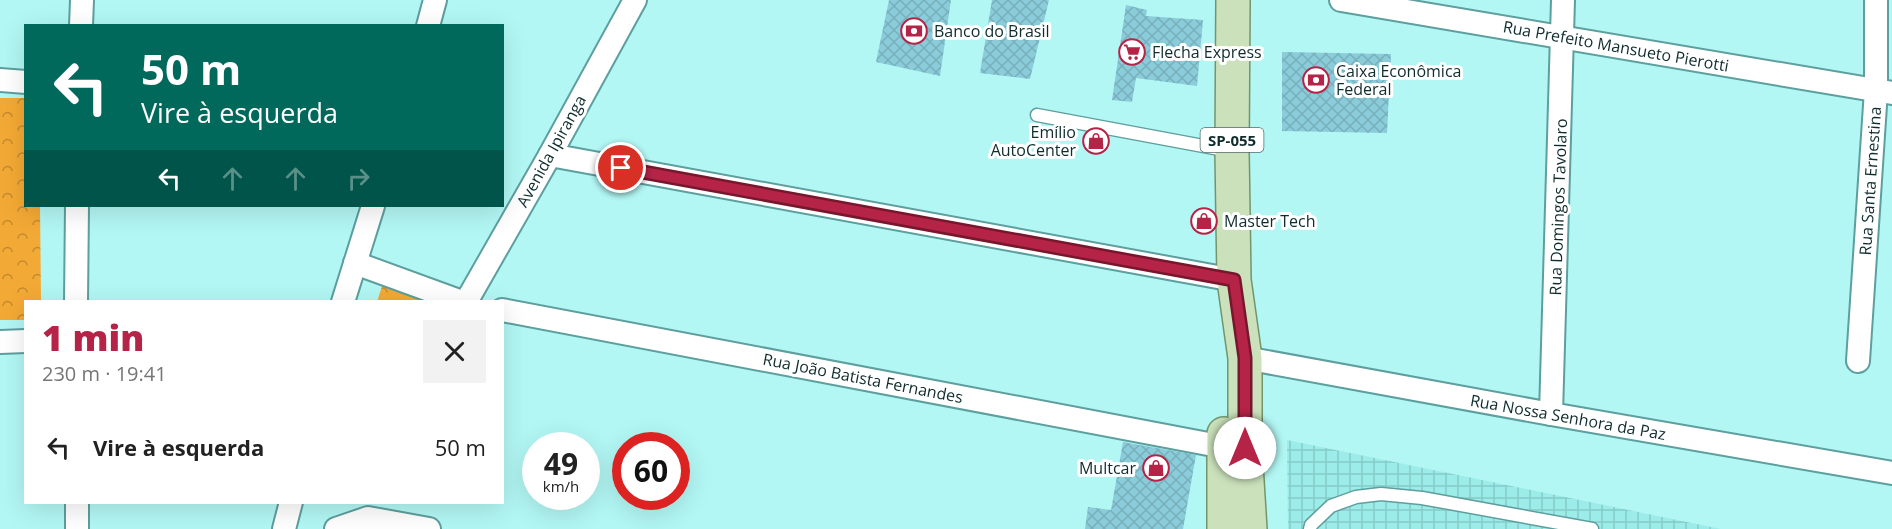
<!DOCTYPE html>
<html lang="pt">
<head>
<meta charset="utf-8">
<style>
	body { margin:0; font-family:"Open Sans",sans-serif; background:#f2f2f2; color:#222; height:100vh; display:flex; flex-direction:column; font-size:22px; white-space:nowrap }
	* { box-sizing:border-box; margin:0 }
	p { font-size:20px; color:#767676 }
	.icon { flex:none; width:33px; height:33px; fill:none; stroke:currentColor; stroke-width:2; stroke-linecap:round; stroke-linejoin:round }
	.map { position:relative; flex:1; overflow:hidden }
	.sheet { position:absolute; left:24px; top:300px; width:480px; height:204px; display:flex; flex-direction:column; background:#fff; border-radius:0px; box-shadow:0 6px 24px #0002 }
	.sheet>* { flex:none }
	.top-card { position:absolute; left:24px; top:24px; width:480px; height:183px; border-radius:0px; box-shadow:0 6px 24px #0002; background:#00695c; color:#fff; overflow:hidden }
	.speed { position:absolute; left:522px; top:432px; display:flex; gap:12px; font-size:30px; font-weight:700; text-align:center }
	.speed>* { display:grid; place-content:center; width:78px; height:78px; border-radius:50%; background:#fff; box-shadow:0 6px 24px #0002; line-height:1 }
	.speed small { font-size:15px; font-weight:400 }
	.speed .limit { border:9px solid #d22; background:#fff; color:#111 }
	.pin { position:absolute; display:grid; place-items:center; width:51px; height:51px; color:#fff; margin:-26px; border:3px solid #fff; border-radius:50%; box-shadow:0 2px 6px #0007 }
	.me { position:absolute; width:66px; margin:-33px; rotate:0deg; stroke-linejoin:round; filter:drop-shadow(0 0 4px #0008) }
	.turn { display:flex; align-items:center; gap:21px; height:126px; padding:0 18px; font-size:27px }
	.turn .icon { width:78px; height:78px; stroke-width:2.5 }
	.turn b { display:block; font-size:42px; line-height:51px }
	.lanes { display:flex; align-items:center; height:57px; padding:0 18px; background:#0003; justify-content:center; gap:30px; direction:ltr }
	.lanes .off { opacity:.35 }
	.round { display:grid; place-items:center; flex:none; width:63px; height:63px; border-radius:0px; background:#f2f2f2 }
	.summary { display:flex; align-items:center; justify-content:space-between; height:102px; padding:0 18px }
	h1 { font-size:36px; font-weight:800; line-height:45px; color:#b52347 }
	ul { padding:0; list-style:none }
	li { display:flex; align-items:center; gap:18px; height:90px; padding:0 18px }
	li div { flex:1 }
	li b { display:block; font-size:22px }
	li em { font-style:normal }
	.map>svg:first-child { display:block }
	.industrial { fill:url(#industrial-grid) }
	.park { fill:url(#park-crowns) }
	.building { fill:url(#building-cross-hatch) }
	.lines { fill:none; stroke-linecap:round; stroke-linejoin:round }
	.service-casing { stroke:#5d9f9e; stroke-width:15 }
	.minor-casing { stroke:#5d9f9e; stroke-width:26 }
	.primary-casing { stroke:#72956c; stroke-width:36 }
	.service { stroke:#fff; stroke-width:12 }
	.minor { stroke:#fff; stroke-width:22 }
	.primary { stroke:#cae1bb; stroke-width:33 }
	.route-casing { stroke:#76172e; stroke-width:15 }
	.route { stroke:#b52347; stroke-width:10 }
	.labels { text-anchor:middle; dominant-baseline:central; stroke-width:6; stroke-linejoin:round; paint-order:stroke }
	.shield { fill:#fff; stroke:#586b6b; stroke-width:1.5 }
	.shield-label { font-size:15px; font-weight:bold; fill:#102c2c }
	.poi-label { font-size:16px; fill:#102c2c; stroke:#fff; text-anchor:start }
	.street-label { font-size:16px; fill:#102c2c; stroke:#fff }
</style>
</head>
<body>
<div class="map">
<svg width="1892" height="529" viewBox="0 0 1892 529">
	<defs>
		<pattern id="industrial-grid" width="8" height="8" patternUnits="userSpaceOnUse" patternTransform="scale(1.5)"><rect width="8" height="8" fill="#9cece9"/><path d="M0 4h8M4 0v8" fill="none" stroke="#85cbc8"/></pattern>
		<pattern id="park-crowns" width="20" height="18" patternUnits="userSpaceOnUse" patternTransform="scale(1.5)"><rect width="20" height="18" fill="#f3a935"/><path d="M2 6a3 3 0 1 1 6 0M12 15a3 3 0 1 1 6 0" fill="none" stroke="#c38a2d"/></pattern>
		<pattern id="building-cross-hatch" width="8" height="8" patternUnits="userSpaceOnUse" patternTransform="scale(1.5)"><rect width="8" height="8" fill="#8bccda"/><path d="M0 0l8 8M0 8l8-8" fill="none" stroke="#77afbb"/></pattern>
	</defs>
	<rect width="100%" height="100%" fill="#b2f7f4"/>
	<!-- industrial -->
	<polygon class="industrial" points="1287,440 1721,529 1288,529"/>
	<!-- park -->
	<g class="park">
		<polygon points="0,98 25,98 26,206 40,206 41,301 26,302 25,320 0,320"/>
		<polygon points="382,286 455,293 451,301 377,302"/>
	</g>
	<!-- building -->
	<g class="building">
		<polygon points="889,0 951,0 940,76 876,62"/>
		<polygon points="992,0 1049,0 1030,79 980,73"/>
		<polygon points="1126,5 1147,10 1146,16 1203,20 1197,86 1136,78 1132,102 1112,100"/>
		<polygon points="1282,52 1391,54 1387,133 1282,131"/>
		<polygon points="1123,442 1196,455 1183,529 1085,529 1088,507 1111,510"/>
	</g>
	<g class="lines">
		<!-- service casing -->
		<g class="service-casing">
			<g id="service">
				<polyline points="1037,115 1230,151"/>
				<polyline points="1310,529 1311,525 1331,506 1356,497 1381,494 1422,498 1592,529"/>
			</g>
		</g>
		<!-- minor casing -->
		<g class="minor-casing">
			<g id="minor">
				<polyline points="1341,0 1892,93"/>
				<polyline points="81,26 82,0"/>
				<polyline points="428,26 435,0"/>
				<polyline points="0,80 26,82"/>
				<polyline points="550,155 1234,280"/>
				<polyline points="355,263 462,302"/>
				<polyline points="76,302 77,206"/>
				<polyline points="343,302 373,206"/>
				<polyline points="466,302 550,155 635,0"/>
				<polyline points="502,310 1224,447"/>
				<polyline points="0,342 26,341"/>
				<polyline points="1245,358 1551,414 1892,473"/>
				<polyline points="1858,361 1876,90 1876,0"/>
				<polyline points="1551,414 1563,0"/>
				<polyline points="77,502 77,529"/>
				<polyline points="284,529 291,502"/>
				<polyline points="336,529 368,518 429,529"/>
			</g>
		</g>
		<!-- primary casing -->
		<g class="primary-casing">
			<g id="primary">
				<polyline points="1233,0 1232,151 1234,280 1245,358 1245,449 1250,529"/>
				<polyline points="1224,529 1224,434"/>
			</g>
		</g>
		<!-- service -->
		<use href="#service" class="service"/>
		<!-- minor -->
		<use href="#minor" class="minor"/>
		<!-- primary -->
		<use href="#primary" class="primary"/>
	</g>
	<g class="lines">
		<!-- route casing -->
		<g class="route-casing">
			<polyline id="route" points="621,168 1234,280 1245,358 1245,448"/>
		</g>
		<!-- route -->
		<use href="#route" class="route"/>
	</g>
	<!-- icons -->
	<defs>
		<g id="bank-ring" transform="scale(1.35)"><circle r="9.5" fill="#fff" stroke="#b52347" stroke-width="1.5"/><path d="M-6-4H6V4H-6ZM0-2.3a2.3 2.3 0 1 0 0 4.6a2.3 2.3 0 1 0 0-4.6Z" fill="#b52347"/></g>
		<g id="supermarket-ring" transform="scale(1.35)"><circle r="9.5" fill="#fff" stroke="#b52347" stroke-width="1.5"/><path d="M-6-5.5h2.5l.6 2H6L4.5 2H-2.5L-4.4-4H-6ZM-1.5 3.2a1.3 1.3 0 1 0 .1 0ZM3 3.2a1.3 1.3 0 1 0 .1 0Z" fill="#b52347"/></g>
		<g id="shop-ring" transform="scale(1.35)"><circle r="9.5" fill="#fff" stroke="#b52347" stroke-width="1.5"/><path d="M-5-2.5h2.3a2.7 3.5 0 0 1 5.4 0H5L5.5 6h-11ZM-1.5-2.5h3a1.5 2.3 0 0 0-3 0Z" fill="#b52347"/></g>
	</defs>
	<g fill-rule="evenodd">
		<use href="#bank-ring" x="914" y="31"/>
		<use href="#supermarket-ring" x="1132" y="52"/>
		<use href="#bank-ring" x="1316" y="80"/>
		<use href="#shop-ring" x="1096" y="141"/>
		<use href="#shop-ring" x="1204" y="221"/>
		<use href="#shop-ring" x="1156" y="468"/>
	</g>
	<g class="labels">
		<!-- shield labels -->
		<rect class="shield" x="1200.5" y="128" width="63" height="24" rx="4.5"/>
		<g class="shield-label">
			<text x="1232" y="140">SP-055</text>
		</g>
		<!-- poi labels -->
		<g class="poi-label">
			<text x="934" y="31">Banco do Brasil</text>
			<text x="1152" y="52">Flecha Express</text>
			<text x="1336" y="71">Caixa Econômica<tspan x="1336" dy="18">Federal</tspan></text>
			<text x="1076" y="132" text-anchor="end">Emílio<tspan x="1076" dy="18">AutoCenter</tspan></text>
			<text x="1224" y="221">Master Tech</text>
			<text x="1136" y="468" text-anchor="end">Multcar</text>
		</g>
		<!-- street labels -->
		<g class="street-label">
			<text transform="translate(1616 46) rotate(10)">Rua Prefeito Mansueto Pierotti</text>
			<text transform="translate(551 151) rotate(-61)">Avenida Ipiranga</text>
			<text transform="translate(1870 181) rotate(-86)">Rua Santa Ernestina</text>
			<text transform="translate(1558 207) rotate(-88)">Rua Domingos Tavolaro</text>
			<text transform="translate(863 378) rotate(11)">Rua João Batista Fernandes</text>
			<text transform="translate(1568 417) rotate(10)">Rua Nossa Senhora da Paz</text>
		</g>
	</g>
</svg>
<div class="speed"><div>49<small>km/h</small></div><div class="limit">60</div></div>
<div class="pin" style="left:621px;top:168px;background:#d93025"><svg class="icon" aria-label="arrive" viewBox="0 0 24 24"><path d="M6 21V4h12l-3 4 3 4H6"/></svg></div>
<svg class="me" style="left:1245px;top:448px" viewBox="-20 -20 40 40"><circle r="19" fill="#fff"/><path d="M0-13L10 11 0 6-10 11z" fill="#b52347"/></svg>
<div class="top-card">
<div class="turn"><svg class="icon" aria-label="left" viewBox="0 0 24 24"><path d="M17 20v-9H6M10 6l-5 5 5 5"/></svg><div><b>50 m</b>Vire à esquerda</div></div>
<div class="lanes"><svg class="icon" aria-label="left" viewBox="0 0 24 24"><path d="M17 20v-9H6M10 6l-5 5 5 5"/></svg><svg class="icon off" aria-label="ahead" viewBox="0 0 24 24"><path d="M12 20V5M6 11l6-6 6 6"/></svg><svg class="icon off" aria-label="ahead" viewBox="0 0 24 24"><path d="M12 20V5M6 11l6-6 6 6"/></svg><svg class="icon off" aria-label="right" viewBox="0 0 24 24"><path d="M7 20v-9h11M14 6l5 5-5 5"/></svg></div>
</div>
<section class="sheet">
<div class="summary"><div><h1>1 min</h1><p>230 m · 19:41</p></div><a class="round"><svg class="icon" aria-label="close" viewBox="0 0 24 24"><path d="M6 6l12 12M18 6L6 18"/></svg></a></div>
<ul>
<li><svg class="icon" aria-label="left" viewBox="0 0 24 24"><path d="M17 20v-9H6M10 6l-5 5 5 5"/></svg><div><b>Vire à esquerda</b></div><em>50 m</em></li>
</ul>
</section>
</div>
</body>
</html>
